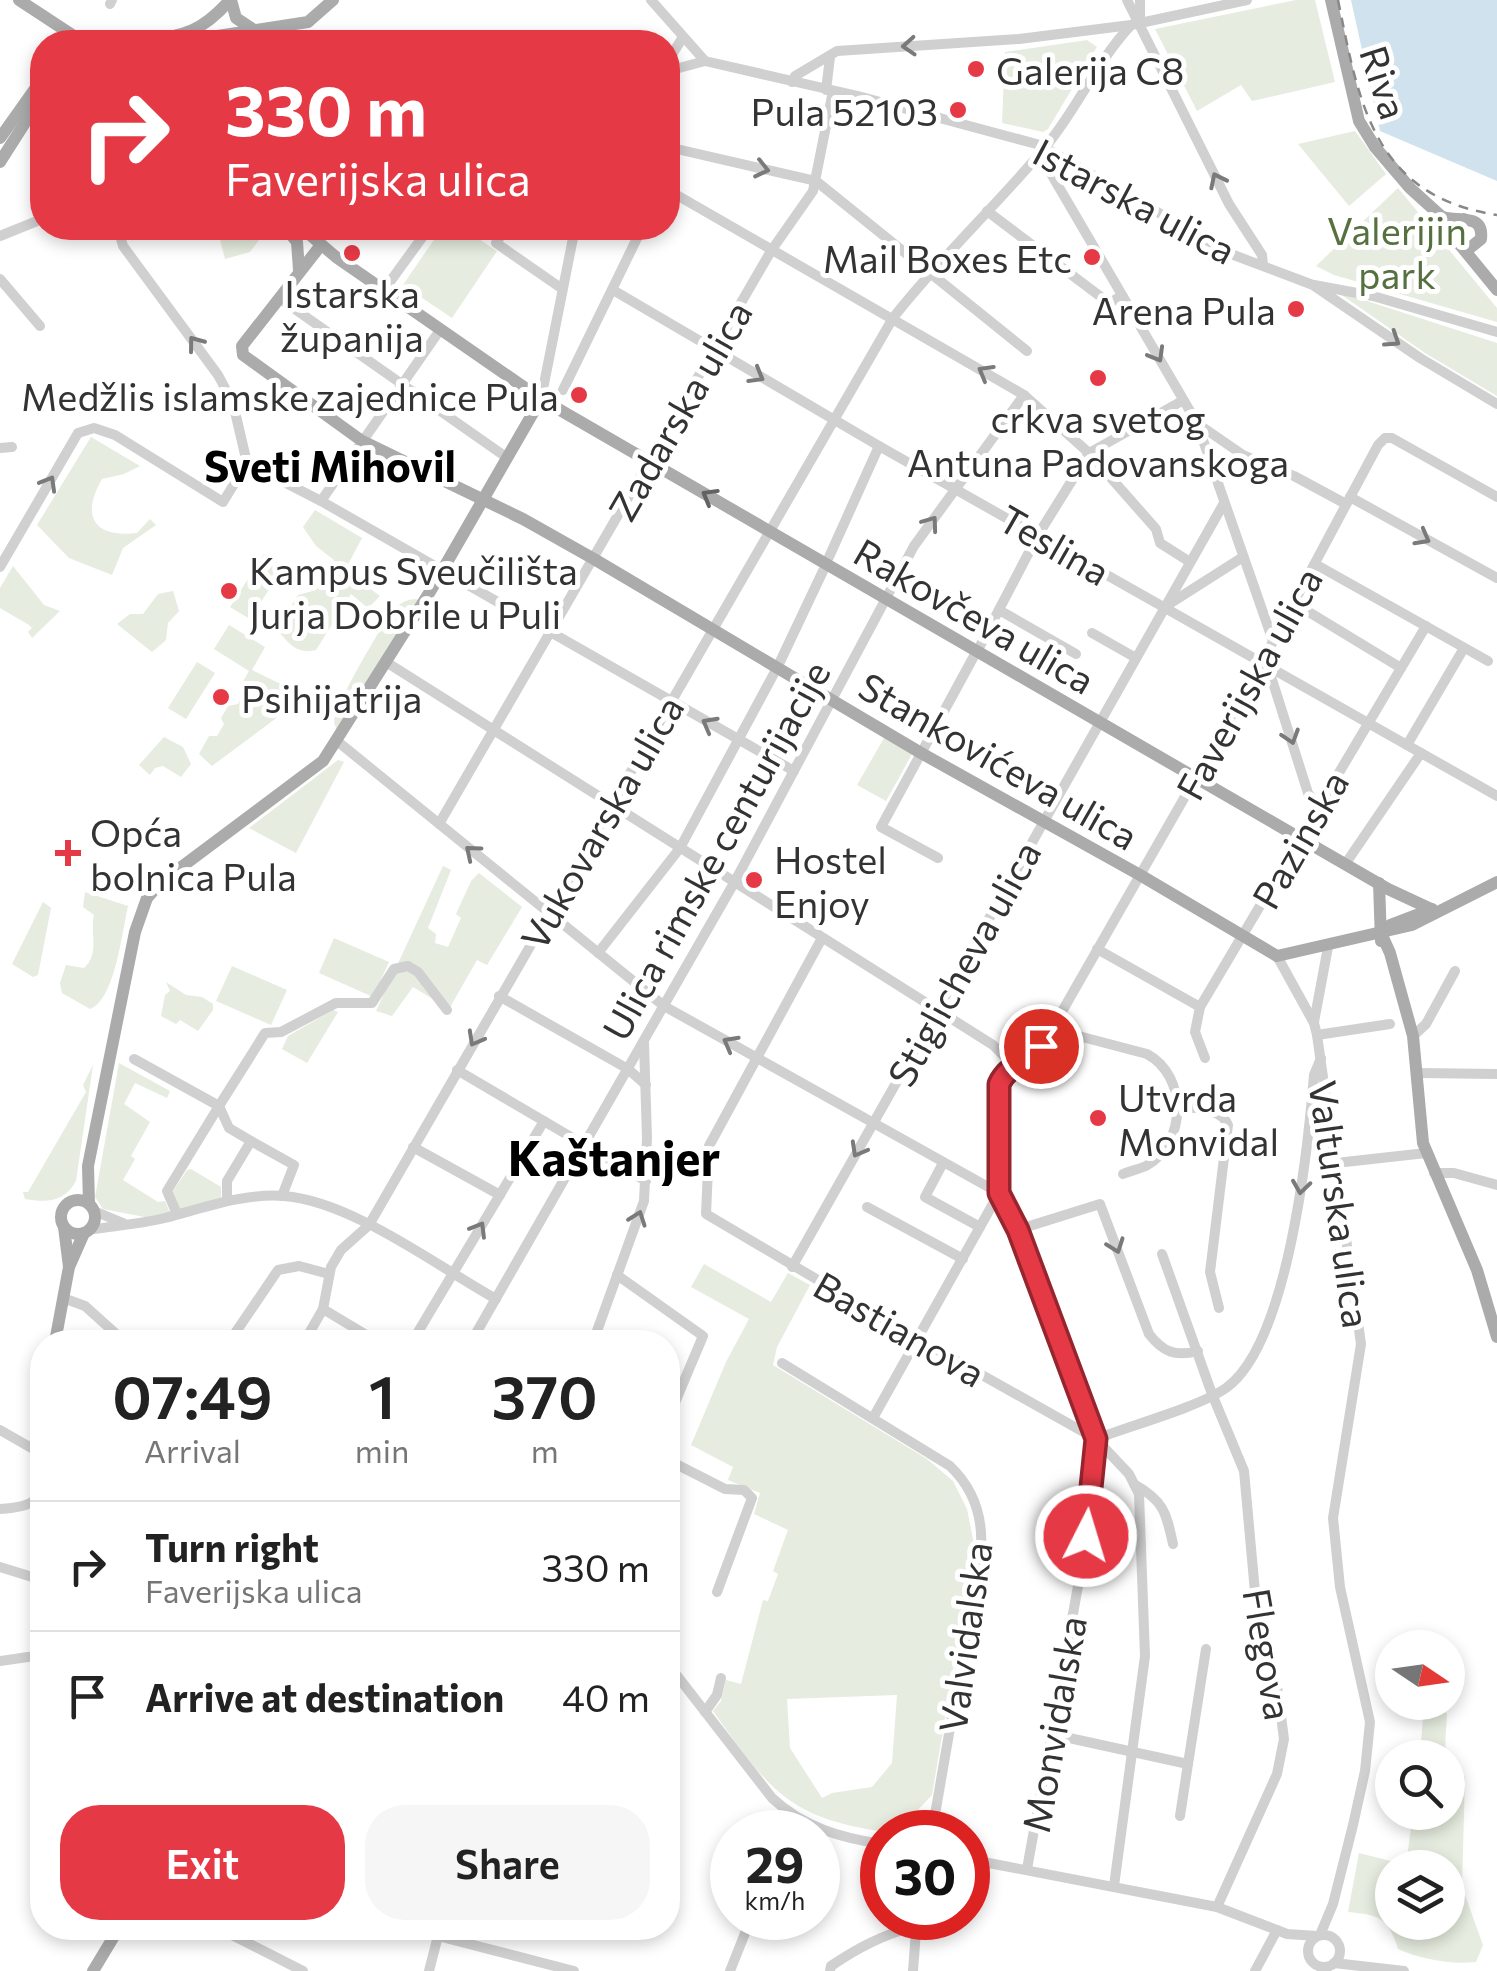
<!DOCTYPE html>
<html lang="en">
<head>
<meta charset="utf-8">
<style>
	body { margin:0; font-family:Commissioner,sans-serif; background:#f6f6f6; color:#222; height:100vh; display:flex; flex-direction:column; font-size:38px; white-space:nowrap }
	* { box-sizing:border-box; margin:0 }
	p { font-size:32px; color:#767676 }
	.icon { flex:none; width:55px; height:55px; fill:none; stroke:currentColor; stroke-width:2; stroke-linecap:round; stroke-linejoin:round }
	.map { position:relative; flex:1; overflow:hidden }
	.sheet { position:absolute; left:30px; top:1330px; width:650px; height:610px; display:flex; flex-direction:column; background:#fff; border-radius:40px; box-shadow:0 5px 15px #0003 }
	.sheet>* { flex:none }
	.guide { position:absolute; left:30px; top:30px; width:650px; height:210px; border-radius:40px; box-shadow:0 5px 15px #0003; background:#e63946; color:#fff; overflow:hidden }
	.needle { width:65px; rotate:103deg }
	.controls { position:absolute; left:1375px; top:1630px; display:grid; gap:20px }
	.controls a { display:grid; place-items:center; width:90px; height:90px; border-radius:50%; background:#fff; box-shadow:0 5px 15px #0003; font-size:50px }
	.speed { position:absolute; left:710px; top:1810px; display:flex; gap:20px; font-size:50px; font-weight:700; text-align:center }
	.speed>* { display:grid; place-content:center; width:130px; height:130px; border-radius:50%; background:#fff; box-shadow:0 5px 15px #0003; line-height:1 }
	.speed small { font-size:25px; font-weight:400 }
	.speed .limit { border:15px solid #d22; background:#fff; color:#111 }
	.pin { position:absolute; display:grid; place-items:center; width:85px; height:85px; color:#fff; margin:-42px; border:5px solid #fff; border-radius:50%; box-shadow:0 2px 10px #0007 }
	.me { position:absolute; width:110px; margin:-55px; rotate:5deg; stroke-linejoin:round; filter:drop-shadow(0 0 8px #0008) }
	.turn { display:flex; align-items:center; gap:35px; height:210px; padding:0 30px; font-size:45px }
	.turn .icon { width:130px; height:130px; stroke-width:2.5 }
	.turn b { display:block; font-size:70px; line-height:85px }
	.eta { display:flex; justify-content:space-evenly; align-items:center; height:170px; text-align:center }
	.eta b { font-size:60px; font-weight:600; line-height:70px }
	.action { display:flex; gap:20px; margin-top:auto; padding:20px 30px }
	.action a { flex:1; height:115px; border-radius:40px; background:#e63946; color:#fff; font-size:40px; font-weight:600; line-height:115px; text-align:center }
	.action a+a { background:#f6f6f6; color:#222 }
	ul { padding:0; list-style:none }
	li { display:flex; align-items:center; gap:30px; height:130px; padding:0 30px; border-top:2px solid #e0e0e0 }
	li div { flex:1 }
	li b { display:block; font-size:38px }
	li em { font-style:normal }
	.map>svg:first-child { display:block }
	.green { fill:#e6ecdf; fill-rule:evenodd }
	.water { fill:#cfe2ee }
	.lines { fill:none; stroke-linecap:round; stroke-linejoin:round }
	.minor { stroke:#d0d0d0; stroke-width:10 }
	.major { stroke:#ababab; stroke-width:12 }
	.rail { stroke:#888; stroke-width:2.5; stroke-dasharray:10 8; stroke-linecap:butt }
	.oneway { stroke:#7a7a7a }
	.oneway2 { stroke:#636363 }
	.route-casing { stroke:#96252e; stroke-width:25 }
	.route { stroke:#e63946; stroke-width:18 }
	.poi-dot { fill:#e63946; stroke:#fff; stroke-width:4 }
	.labels { text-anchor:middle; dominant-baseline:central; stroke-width:10; stroke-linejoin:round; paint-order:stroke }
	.poi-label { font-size:38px; fill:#333; stroke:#fff; text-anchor:start }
	.street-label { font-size:38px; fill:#333; stroke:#fff }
	.park-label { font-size:38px; fill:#56703f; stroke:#fff }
	.quarter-label { font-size:42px; font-weight:bold; fill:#000; stroke:#fff }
	.district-label { font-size:48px; font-weight:bold; fill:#000; stroke:#fff }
</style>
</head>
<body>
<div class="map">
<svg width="1497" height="1971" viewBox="0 0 1497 1971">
	<rect width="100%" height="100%" fill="#fff"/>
	<!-- green -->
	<g class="green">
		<polygon points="1296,0 1315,0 1335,82 1252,101 1241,85 1197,111 1155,29"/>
		<polygon points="1087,40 1097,47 1048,129 1043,132 1002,123 1005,52"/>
		<polygon points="1355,131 1386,174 1349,206 1298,144"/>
		<polygon points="1398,188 1497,308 1497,322 1334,275 1316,266"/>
		<polygon points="217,228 268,228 250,252 225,259"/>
		<polygon points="442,228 462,228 497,251 452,318 403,285"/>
		<polygon points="1336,291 1497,343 1497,396 1425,353"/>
		<path d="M91 437 140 466 124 474 102 479C80 517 95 538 137 533L150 519 156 525 123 548 112 575 69 558 37 525Z"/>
		<path d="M315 510 362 538 345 570 380 596 368 608 351 594 316 650C297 655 288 643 277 629L298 595 316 590 334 560 316 546 303 527Z"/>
		<polygon points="264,554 284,566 250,619 230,607"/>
		<polygon points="13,566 44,605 60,611 32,638 28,632 32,628 29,625 0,608 0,588"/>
		<polygon points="173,591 179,611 168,623 166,640 152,652 117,624 130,614 143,614 158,594"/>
		<path d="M414 599 420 600 338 732C335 724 333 725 335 716 339 700 386 615 399 605 404 601 408 600 414 599Z"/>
		<polygon points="229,625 265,647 252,670 293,690 287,710 212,766 199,754 209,736 217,736 224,724 221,718 228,706 238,704 243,692 241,685 249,671 214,649"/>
		<polygon points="197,662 215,673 186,719 168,708"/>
		<polygon points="164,737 183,747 191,764 181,777 163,766 155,768 150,775 139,765"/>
		<polygon points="884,738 912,754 886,801 857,785"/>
		<polygon points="338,760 344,762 296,853 249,828"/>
		<polygon points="443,866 451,870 428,928 436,934 435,943 448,947 461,918 456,914 471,881 479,873 522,907 487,965 477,960 449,1009 413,987 392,1016 376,1011"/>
		<path d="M85 892 128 906C122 932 115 1000 90 1009L62 993 60 983 66 965 84 968C100 954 90 933 94 915L83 907Z"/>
		<polygon points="43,902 51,908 38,975 33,977 12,964"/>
		<polygon points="334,938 389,962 373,997 319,973"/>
		<polygon points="232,966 287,990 271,1025 216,1001"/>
		<polygon points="166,982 186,995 202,997 213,1004 213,1010 198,1031 180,1020 176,1024 161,1016 165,995 170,991"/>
		<polygon points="333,1010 338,1012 307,1063 282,1049 288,1036"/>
		<polygon points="119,1063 170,1091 167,1098 135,1083 124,1104 150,1122 131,1156 135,1159 123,1180 158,1202 165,1201 171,1215 155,1219 103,1209 95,1197"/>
		<path d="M93 1065 76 1181C64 1202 48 1203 25 1199L23 1192H28L86 1092 83 1085Z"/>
		<polygon points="191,1169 221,1187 221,1201 177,1213 170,1196 187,1170"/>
		<path d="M704 1264 771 1302 788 1273 810 1285 777 1347 773 1365 927 1459 953 1481 967 1509 973 1539 970 1571 932 1795 911 1817 886 1832C788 1819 768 1788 713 1711L721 1701 726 1680 741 1684 763 1600 768 1601 778 1574 773 1571 788 1530 754 1514 760 1493 728 1480 733 1467 691 1445 726 1362 749 1319 691 1287ZM897 1695 892 1763 872 1787 832 1793 822 1798 790 1748 787 1699Z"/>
		<path d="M1424 1703H1436L1447 1714C1446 1743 1439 1758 1465 1777L1462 1887 1483 1945 1476 1962C1451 1965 1421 1959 1398 1949 1388 1917 1379 1915 1348 1912L1359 1853 1406 1865 1413 1813 1448 1812V1758L1420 1757ZM1392 1868H1448V1922H1392Z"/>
	</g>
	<!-- water -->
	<polygon class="water" points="1351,0 1497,0 1497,181 1380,131"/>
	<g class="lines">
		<!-- minor -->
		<g class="minor">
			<polyline points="651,0 705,61 858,96 1040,145 1231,254 1313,285 1420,358 1497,404"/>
			<polyline points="1127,0 1229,204 1262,255 1263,265"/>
			<polyline points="1140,0 1140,22"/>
			<polyline points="110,4 112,0"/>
			<polyline points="668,61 683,37"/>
			<polyline points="668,71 705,61"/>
			<polyline points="792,82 795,76 837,51 1019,39 1131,25 1247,0"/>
			<polyline points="826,90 830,57"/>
			<polyline points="668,147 816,181 1027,351"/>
			<polyline points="1045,149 1050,172 1197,423 1273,641"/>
			<polyline points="668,190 1024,395 1089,453 1156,529 1160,543 1190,562"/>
			<polyline points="987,211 1105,300 1111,302 1122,296"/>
			<polyline points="506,228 496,243 561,288"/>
			<polyline points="0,236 42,219"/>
			<polyline points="0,279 40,326"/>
			<polyline points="1314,285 1373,296 1497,332"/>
			<polyline points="384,290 429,228"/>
			<polyline points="613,290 879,446 1497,796"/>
			<polyline points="279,298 506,457"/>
			<polyline points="563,390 642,228"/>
			<polyline points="541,399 575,228"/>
			<polyline points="1198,424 1243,455 1294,476 1346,504"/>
			<polyline points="0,448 12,447"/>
			<polyline points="247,463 321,501 794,771"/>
			<polyline points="1350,497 1497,578"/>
			<polyline points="321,501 440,330"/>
			<polyline points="829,557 879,446"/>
			<polyline points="1315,564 1488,661"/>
			<polyline points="0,567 78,433 94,428 115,435 223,502 247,463 233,403 218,375 123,246 118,228"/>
			<polyline points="1294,603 1401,668"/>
			<polyline points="1166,606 1243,557"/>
			<polyline points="999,610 1076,654"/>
			<polyline points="1092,633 1136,658"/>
			<polyline points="980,646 1038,535 1089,453 1182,401"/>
			<polyline points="386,662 993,1045 1013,1065"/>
			<polyline points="1268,667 1308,793 1318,806"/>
			<polyline points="337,741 664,1006 999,1193 873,1418"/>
			<polyline points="1407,745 1464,648"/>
			<polyline points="439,824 771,251 813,191 833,91"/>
			<polyline points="938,858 881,827 974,656"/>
			<polyline points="1346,863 1421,753"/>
			<polyline points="822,938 709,1146 706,1214 918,1339 1096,1439 1129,1474 1139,1494 1145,1656 1114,1886"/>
			<polyline points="1097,949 1200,1007"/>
			<polyline points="598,953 680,848 778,666 823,571"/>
			<polyline points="1277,956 1314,1023 1317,1035 1361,1344 1333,1518 1340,1587 1370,1722 1365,1771 1353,1825 1333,1904 1320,1935"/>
			<polyline points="499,996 628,1069 646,1085"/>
			<polyline points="1314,1022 1328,947"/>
			<path d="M1052 1029 1147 1054C1188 1076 1187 1143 1146 1166 1139 1169 1130 1171 1123 1174"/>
			<polyline points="1317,1035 1390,1024"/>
			<polyline points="1413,1036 1426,1024 1455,971"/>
			<polyline points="1205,1058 1195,1032 1200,1007 1426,626"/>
			<polyline points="134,1059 219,1106 265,1033 281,1032 336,1003 372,1003 394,969 408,966 418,972 447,1010"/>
			<polyline points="457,1070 646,1181"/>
			<polyline points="1418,1073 1497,1074"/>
			<polyline points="219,1106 229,1128 251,1141"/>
			<path d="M1179 1106C1196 1109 1220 1107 1228 1125L1210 1272 1219 1308"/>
			<polyline points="413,1147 500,1195"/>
			<polyline points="943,1163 925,1197 980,1227"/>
			<polyline points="1336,1163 1426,1153"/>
			<polyline points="1434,1173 1454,1173 1497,1185"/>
			<polyline points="227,1201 227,1181 251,1141 294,1165 282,1196"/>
			<polyline points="867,1207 963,1259"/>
			<polyline points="94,1211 123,1223"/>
			<polyline points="177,1214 167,1191 219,1106"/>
			<path d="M89 1230C114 1226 140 1224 165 1218 204 1208 243 1193 284 1196 351 1201 437 1266 496 1299"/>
			<path d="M1017 1230 1100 1204 1149 1334C1163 1352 1175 1357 1198 1351"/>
			<polyline points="1162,1254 1212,1394 1244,1471 1255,1592 1277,1686 1284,1739 1277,1774 1217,1907"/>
			<polyline points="792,1267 1224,503"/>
			<polyline points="617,1275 703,1336 668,1419"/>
			<polyline points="63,1298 85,1306 125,1342"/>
			<polyline points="323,1309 378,1342"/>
			<polyline points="229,1342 278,1270 299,1266 329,1274"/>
			<path d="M304 1342 323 1309 331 1267 341 1250 369 1225 893 318C939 259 994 208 1042 151 1076 112 1094 65 1131 25"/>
			<polyline points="412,1342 544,1121"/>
			<polyline points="471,1342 734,883 914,546 1024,395"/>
			<polyline points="593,1342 644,1201 647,1138 644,1043"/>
			<path d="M782 1363 950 1466C973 1488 983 1517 981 1549L932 1832"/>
			<polyline points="0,1430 42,1454"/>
			<path d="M1096 1439C1129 1426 1199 1407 1226 1388 1288 1344 1308 1149 1314 1075L1321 1058"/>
			<polyline points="668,1460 725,1489 744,1490 752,1498 717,1592"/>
			<path d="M1134 1484C1164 1501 1166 1512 1173 1544"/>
			<path d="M0 1509C54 1505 31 1493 40 1453"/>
			<polyline points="0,1567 42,1580"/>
			<polyline points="0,1661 42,1655"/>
			<path d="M668 1664 772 1798C803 1827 841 1838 882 1844"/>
			<polyline points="705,1712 717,1695 721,1678"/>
			<polyline points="1051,1734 1188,1764 1180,1816"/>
			<polyline points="1188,1764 1206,1649"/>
			<polyline points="777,1832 789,1814"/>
			<polyline points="968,1859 1217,1907 1287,1934 1317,1936"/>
			<path d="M1027 1869 1087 1536 1096 1439 1017 1230 999 1193V1084C1007 1067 1017 1067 1031 1057 1040 1050 1045 1039 1052 1029L1262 662 1378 445 1385 438H1392L1497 497"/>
			<polyline points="218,1928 303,1971"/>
			<circle cx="1324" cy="1951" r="16"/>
			<polyline points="438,1936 574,1971"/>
			<polyline points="1334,1963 1404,1971"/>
			<polyline points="429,1971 440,1928"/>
			<polyline points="730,1971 751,1918"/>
			<path d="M830 1971 831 1966C859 1947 883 1935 915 1926"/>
			<polyline points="913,1971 917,1918"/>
			<polyline points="1255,1971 1277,1930"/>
		</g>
		<!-- major -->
		<g class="major">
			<polyline points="19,0 83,42"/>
			<polyline points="231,0 236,18 254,30"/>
			<polyline points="1331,0 1359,121 1375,147 1410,188 1442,217 1453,234"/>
			<path d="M140 42C183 35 200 34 230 0"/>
			<polyline points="178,42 308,22 333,0"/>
			<polyline points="0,138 42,79"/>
			<polyline points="0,162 42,96"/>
			<path d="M1442 217C1459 222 1484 213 1481 239L1471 247C1459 248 1453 241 1454 229L1464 219"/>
			<polyline points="286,228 297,242 299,270"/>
			<polyline points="302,228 336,257 541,399 1388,889 1431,909"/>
			<polyline points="321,245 242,346 243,355 362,441 523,519 594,559 921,753 1140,875 1277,956 1412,925 1497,882"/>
			<polyline points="1461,246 1497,290"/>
			<polyline points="1379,883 1381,941"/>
			<polyline points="1390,925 1432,909"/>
			<polyline points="1381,933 1390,953 1413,1036 1423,1143 1477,1270 1497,1337"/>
			<circle cx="78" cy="1217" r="17"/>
			<polyline points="89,1204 88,1166 135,932 147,898 160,883 323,761 431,590 541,399"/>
			<polyline points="64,1227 69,1267"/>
			<polyline points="55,1342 69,1267 84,1233"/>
			<polyline points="93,1971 119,1928"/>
		</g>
		<!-- rail -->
		<path class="rail" d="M1338 0C1359 103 1373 196 1497 215"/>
	</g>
	<!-- one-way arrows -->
	<defs><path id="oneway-chevron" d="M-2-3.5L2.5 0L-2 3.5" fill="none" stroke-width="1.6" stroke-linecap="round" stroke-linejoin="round" transform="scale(2.5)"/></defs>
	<g class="oneway">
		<use href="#oneway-chevron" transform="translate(909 46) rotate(176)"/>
		<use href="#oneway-chevron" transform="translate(762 169) rotate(13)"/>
		<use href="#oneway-chevron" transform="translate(1217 180) rotate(-116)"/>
		<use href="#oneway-chevron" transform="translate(1393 340) rotate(33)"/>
		<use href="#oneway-chevron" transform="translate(195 343) rotate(-127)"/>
		<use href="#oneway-chevron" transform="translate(1157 355) rotate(60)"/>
		<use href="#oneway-chevron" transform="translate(985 372) rotate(-150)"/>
		<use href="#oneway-chevron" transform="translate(757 376) rotate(30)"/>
		<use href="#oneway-chevron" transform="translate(49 483) rotate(-60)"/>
		<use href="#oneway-chevron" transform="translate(931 523) rotate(-54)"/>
		<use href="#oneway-chevron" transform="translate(1423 538) rotate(29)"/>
		<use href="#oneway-chevron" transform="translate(709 724) rotate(-151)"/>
		<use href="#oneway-chevron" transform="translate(1291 737) rotate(72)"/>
		<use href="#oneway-chevron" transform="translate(472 852) rotate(-140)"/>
		<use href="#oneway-chevron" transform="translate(475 1039) rotate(119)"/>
		<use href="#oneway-chevron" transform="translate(730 1043) rotate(-151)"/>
		<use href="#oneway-chevron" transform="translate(858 1150) rotate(119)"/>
		<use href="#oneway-chevron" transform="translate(1301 1187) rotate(98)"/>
		<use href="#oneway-chevron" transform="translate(638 1218) rotate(-70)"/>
		<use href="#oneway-chevron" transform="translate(479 1229) rotate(-59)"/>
		<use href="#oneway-chevron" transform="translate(1116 1246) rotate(70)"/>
	</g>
	<use class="oneway2" href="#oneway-chevron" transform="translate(709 496) rotate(-150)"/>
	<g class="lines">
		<!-- route casing -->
		<g class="route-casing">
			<path id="route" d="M1041 1046C1028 1063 1009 1063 999 1084V1193L1018 1230 1096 1439 1086 1536"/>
		</g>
		<!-- route -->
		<use href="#route" class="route"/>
	</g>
	<!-- markers -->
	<g class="poi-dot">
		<circle cx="976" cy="69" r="10"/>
		<circle cx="958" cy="110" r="10"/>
		<circle cx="352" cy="253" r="10"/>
		<circle cx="1092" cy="257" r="10"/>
		<circle cx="1296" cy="309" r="10"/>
		<circle cx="1098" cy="378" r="10"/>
		<circle cx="579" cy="395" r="10"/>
		<circle cx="229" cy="591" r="10"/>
		<circle cx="221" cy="697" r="10"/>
		<path d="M63 838h10v10h10v10h-10v10h-10v-10h-10v-10h10z"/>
		<circle cx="754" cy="880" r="10"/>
		<circle cx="1098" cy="1118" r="10"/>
	</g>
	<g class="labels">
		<!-- poi labels -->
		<g class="poi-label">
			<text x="996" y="69">Galerija C8</text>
			<text x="938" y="110" text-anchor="end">Pula 52103</text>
			<text x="1072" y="257" text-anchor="end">Mail Boxes Etc</text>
			<text x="352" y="292" text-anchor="middle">Istarska<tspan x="352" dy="44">županija</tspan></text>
			<text x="1276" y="309" text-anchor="end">Arena Pula</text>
			<text x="559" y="395" text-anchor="end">Medžlis islamske zajednice Pula</text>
			<text x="1098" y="417" text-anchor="middle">crkva svetog<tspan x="1098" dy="44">Antuna Padovanskoga</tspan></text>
			<text x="249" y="569">Kampus Sveučilišta<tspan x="249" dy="44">Jurja Dobrile u Puli</tspan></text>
			<text x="241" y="697">Psihijatrija</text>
			<text x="90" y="831">Opća<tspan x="90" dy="44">bolnica Pula</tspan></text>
			<text x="774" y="858">Hostel<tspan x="774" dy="44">Enjoy</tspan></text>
			<text x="1118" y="1096">Utvrda<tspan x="1118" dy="44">Monvidal</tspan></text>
		</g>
		<!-- street labels -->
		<g class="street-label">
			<text transform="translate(1385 82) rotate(72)">Riva</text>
			<text transform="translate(1135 200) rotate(28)">Istarska ulica</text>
			<text transform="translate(679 410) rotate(-60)">Zadarska ulica</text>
			<text transform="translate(1055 544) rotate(30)">Teslina</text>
			<text transform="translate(975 615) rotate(30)">Rakovčeva ulica</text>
			<text transform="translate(1248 683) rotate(-61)">Faverijska ulica</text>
			<text transform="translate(999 760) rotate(30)">Stankovićeva ulica</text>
			<text transform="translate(601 822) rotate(-60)">Vukovarska ulica</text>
			<text transform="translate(1299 839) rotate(-60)">Pazinska</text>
			<text transform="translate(715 850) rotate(-61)">Ulica rimske centurijacije</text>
			<text transform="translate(963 963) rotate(-61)">Stiglicheva ulica</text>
			<text transform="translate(1341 1204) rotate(82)">Valturska ulica</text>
			<text transform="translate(900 1328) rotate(30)">Bastianova</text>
			<text transform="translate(964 1637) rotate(-82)">Valvidalska</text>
			<text transform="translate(1269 1654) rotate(80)">Flegova</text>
			<text transform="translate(1053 1724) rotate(-80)">Monvidalska</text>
		</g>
		<!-- park labels -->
		<g class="park-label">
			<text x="1397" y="229">Valerijin<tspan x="1397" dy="44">park</tspan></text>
		</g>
		<!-- quarter labels -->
		<g class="quarter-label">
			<text x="330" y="465">Sveti Mihovil</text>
		</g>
		<!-- district labels -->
		<g class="district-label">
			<text x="614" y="1156">Kaštanjer</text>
		</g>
	</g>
</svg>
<div class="controls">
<a><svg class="needle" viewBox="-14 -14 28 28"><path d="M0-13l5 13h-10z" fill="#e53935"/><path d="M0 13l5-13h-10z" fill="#767676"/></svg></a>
<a><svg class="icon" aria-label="search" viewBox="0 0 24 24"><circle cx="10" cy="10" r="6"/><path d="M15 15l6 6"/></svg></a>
<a><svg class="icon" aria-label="layers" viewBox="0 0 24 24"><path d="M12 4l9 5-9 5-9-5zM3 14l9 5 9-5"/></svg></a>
</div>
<div class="speed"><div>29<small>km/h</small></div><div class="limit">30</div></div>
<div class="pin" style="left:1041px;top:1046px;background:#d93025"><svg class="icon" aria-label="arrive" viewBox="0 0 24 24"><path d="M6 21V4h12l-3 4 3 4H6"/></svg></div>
<svg class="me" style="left:1086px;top:1536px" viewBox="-20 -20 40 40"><circle r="17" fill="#e63946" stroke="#fff" stroke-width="3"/><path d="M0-11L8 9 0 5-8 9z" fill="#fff"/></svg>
<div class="guide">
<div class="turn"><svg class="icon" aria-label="right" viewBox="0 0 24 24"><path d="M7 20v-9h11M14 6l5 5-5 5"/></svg><div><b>330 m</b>Faverijska ulica</div></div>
</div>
<section class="sheet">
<div class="eta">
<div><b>07:49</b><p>Arrival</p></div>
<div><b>1</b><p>min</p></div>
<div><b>370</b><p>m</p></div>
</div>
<ul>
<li><svg class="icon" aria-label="right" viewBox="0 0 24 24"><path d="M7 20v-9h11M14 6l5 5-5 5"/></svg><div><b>Turn right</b><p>Faverijska ulica</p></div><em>330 m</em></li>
<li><svg class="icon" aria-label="arrive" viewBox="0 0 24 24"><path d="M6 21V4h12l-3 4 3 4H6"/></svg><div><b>Arrive at destination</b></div><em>40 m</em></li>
</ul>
<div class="action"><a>Exit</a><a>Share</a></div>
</section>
</div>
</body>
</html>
